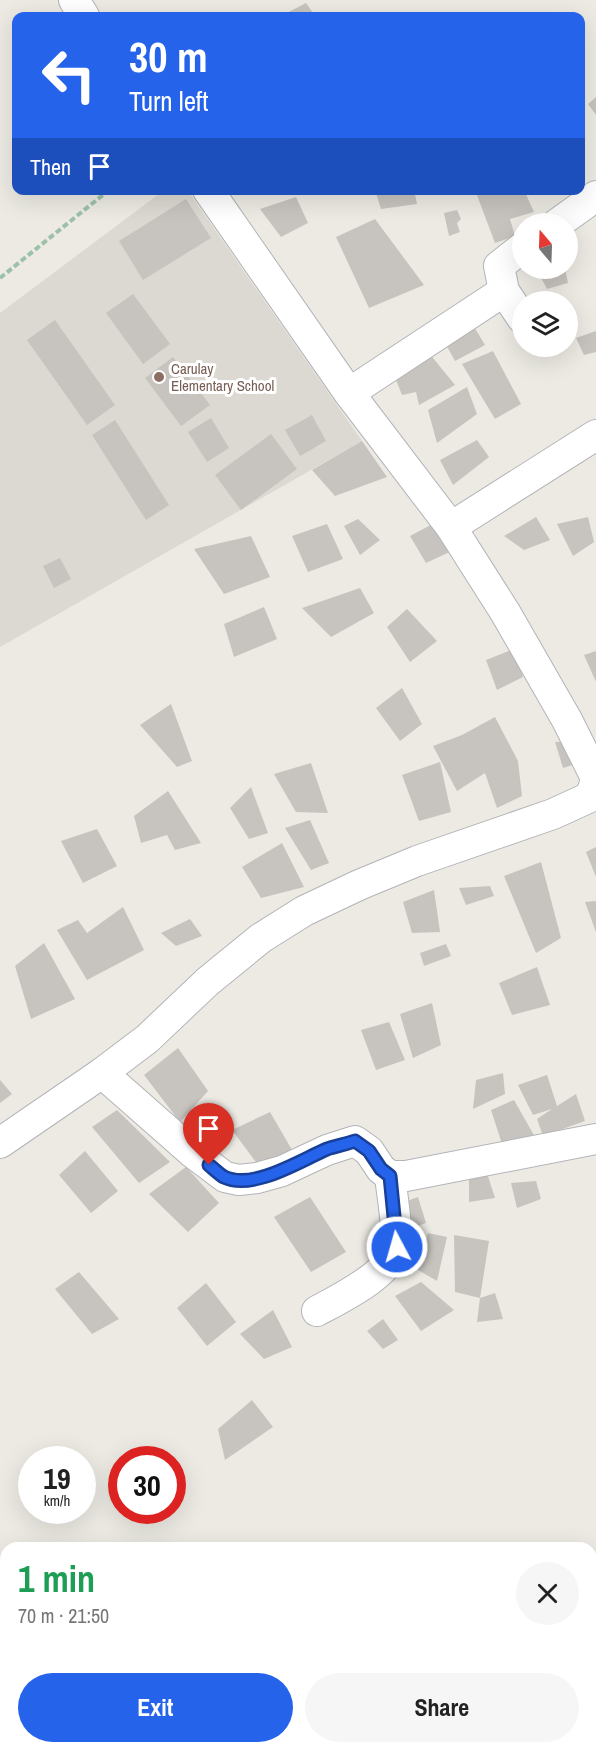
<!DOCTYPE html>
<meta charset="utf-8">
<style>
:root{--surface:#fff;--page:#f6f6f6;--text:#222;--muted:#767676;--accent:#2563eb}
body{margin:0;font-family:"Archivo Narrow",sans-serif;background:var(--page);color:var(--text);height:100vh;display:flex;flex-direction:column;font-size:22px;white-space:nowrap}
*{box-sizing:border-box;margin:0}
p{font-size:20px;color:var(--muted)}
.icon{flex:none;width:33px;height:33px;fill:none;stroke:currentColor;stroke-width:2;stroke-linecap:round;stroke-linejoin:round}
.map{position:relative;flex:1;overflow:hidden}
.drawer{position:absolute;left:0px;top:1542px;width:597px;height:212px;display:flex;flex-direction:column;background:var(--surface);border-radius:18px 18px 0 0;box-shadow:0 6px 24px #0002}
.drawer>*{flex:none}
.guide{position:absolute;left:12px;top:12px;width:573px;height:183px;border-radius:12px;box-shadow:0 6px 24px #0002;background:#2563eb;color:#fff;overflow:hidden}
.needle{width:39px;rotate:341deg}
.fabs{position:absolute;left:512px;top:213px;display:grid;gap:12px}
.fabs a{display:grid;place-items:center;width:66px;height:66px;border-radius:50%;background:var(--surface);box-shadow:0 6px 24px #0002;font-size:30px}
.speed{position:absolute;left:18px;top:1446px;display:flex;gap:12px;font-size:30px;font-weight:700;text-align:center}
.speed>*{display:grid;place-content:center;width:78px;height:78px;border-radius:50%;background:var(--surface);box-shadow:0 6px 24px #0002;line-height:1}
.speed small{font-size:15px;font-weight:400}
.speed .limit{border:9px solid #d22;background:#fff;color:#111}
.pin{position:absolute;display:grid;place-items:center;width:51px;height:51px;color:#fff;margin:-62px -26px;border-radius:50% 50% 50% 0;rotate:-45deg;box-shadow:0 0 6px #0007}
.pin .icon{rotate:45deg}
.me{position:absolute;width:66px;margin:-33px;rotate:354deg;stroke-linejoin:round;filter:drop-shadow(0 0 4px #0008)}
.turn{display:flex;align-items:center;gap:21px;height:126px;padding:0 18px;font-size:27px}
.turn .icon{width:78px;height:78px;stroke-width:2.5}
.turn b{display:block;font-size:42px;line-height:51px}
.then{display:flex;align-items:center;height:57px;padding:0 18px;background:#0003;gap:12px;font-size:22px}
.round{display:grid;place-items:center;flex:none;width:63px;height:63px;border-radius:32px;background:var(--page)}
.headline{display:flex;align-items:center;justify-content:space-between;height:102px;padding:0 18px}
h1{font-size:36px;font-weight:700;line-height:45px;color:#1e9e55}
.cta{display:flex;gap:12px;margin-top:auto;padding:12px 18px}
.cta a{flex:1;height:69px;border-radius:36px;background:var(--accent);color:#fff;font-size:24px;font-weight:700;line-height:69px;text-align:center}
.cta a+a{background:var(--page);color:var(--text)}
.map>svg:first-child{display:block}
.education{fill:#dbd9d1}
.building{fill:#c7c4bf}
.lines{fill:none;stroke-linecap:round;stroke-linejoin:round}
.minor-casing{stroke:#b3b4b8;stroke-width:32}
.path{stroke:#9cc1a8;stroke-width:4;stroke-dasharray:6 3;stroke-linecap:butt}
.minor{stroke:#fff;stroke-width:30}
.route-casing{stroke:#184099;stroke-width:15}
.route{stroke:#2563eb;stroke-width:10}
.education-dot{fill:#8d6e63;stroke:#fff;stroke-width:2}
.labels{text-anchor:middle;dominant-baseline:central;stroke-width:6;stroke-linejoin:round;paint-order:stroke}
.education-label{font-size:15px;fill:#785e54;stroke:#fff;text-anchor:start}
</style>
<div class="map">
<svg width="596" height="1753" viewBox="0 0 596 1753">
<rect width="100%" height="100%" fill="#eceae3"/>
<!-- education -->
<path class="education" d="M163 191H188L362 441 0 647V313Z"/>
<!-- building -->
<g class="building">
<path d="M306 3 315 16H281Z"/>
<path d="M596 97V115L588 104Z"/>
<path d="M375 190H414L417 204 381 209Z"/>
<path d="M475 190H524L534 212 510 219 515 236 495 243Z"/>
<path d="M296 197 308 223 281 237 260 209Z"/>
<path d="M186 199 211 238 143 280 119 241Z"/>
<path d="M457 210 461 219 457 223 460 232 449 236 444 213Z"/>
<path d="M375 219 424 285 369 308 336 237Z"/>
<path d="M536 268H565L568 283 547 289Z"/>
<path d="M133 294 170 344 143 364 106 313Z"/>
<path d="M55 320 115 405 87 425 27 340Z"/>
<path d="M473 325 485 345 455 361 444 341Z"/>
<path d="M596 331V352L584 355 576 338Z"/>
<path d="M493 351 521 404 495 419 462 364Z"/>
<path d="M429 353 455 385 419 405 416 392 402 395 393 372Z"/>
<path d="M173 357 210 405 181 426 145 378Z"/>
<path d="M467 387 477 414 437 443 428 410Z"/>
<path d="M312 415 326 441 300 456 285 430Z"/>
<path d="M211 418 229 448 207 462 188 432Z"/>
<path d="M115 420 169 505 146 520 92 435Z"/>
<path d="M271 434 297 469 241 510 215 475Z"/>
<path d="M477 440 489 457 453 485 440 460Z"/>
<path d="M362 441 387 477 335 496 312 470Z"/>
<path d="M536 517 550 540 524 550 504 536Z"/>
<path d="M588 517 594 542 573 556 557 524Z"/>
<path d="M444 518 454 550 426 563 410 536Z"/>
<path d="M358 519 380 540 360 555 344 526Z"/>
<path d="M327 524 343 559 308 572 292 536Z"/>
<path d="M251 536 270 577 224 594 194 549Z"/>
<path d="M60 558 71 579 54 588 43 566Z"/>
<path d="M360 588 374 613 331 637 302 608Z"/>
<path d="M264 607 277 639 234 657 224 624Z"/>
<path d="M407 609 437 641 410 662 387 627Z"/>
<path d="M514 649 523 677 497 690 486 660Z"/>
<path d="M596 651V682L584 655Z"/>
<path d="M402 688 422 724 400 741 376 708Z"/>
<path d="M171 704 192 761 177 767 140 725Z"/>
<path d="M495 717 518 761 522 796 497 808 485 773 457 791 433 746 462 735Z"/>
<path d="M572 741 579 763 563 768 555 742Z"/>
<path d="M440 762 451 812 419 821 402 775Z"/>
<path d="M311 763 328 813 296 812 274 774Z"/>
<path d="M251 787 268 833 249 839 230 808Z"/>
<path d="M168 791 201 843 175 850 167 835 141 843 134 816Z"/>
<path d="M310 820 329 863 311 870 285 828Z"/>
<path d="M97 829 117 866 83 883 61 841Z"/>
<path d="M282 843 304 887 261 898 242 867Z"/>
<path d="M596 847V877L586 852Z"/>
<path d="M541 862 561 938 536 953 504 876Z"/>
<path d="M490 886 494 896 466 905 459 888Z"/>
<path d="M434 890 440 932 412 933 403 902Z"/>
<path d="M596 901V932L585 902Z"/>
<path d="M123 907 144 950 87 980 57 930 78 920 87 933Z"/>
<path d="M190 919 202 936 176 946 161 933Z"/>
<path d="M44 943 75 999 31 1019 15 966Z"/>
<path d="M446 944 451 956 424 966 420 953Z"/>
<path d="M537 967 550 1005 512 1015 499 983Z"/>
<path d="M432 1003 441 1045 413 1058 400 1014Z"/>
<path d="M389 1022 405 1060 376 1070 361 1030Z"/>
<path d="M178 1048 208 1091 180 1122 144 1075Z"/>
<path d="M503 1073 505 1094 473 1109 476 1080Z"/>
<path d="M547 1075 557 1106 576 1094 585 1121 543 1136 537 1119 552 1109 533 1115 518 1085Z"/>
<path d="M0 1080 12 1094 0 1103Z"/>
<path d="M514 1100 535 1137 503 1147 491 1110Z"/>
<path d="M117 1110 170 1162 139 1183 92 1127Z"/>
<path d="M270 1112 295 1155 261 1169 232 1130Z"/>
<path d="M85 1151 118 1191 91 1213 59 1175Z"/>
<path d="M186 1167 219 1203 188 1232 149 1194Z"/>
<path d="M486 1170 495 1198 469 1202V1175Z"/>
<path d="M536 1181 541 1199 517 1208 511 1183Z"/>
<path d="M310 1197 346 1252 311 1272 274 1217Z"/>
<path d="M418 1197 426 1223 406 1230 399 1204Z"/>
<path d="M428 1233 447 1237 437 1281 418 1270Z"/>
<path d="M454 1235 489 1241 480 1298 495 1293 503 1319 477 1322 480 1298 455 1292Z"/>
<path d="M79 1272 119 1319 92 1334 55 1289Z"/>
<path d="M421 1282 454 1310 421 1331 395 1296Z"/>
<path d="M206 1283 236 1322 207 1346 177 1308Z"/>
<path d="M273 1310 292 1347 264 1359 240 1334Z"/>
<path d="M383 1319 398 1340 383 1349 367 1331Z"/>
<path d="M252 1400 273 1427 225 1460 218 1429Z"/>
</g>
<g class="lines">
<!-- minor casing -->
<g class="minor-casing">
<g id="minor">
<path d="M74 0 84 16"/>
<path d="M557 224 596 196"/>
<path d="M522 248 499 266 504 291 522 318"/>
<path d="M349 393 504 291"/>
<path d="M451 527 596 435"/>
<path d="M102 1073 193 1153 225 1177 239 1180 257 1178 282 1171 327 1150 355 1141 369 1151 381 1169 390 1176H406L596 1139"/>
<path d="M0 1143 102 1073 147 1039 207 982 261 938 304 911 359 885 417 861 553 814 588 798 593 790 596 778 567 720 505 612 451 527 349 393 208 190"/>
<path d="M317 1311C339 1299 394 1273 396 1245 398 1227 392 1195 390 1176"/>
</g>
</g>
<!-- path -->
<path class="path" d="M0 278 109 190"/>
<!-- minor -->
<use href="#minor" class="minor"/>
</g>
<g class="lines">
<!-- route casing -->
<g class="route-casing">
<path id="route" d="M209 1165C214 1169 219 1174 224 1177 253 1191 301 1160 327 1149 336 1146 346 1144 355 1141L369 1151 381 1169 390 1176 397 1247"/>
</g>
<!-- route -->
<use href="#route" class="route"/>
</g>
<!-- markers -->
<circle class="education-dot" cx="159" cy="377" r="6"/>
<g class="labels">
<!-- education labels -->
<g class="education-label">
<text x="171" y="368">Carulay<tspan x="171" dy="17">Elementary School</tspan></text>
</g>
</g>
</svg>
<div class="fabs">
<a><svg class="needle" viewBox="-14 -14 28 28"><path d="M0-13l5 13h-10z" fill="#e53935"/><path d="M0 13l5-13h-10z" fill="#767676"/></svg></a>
<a><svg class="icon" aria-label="layers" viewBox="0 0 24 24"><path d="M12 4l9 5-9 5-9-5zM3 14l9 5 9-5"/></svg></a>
</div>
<div class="speed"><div>19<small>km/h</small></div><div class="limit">30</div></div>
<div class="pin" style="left:209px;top:1165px;background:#d93025"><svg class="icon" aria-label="arrive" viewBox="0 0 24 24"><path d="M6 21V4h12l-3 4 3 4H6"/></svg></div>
<svg class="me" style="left:397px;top:1247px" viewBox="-20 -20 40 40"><circle r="17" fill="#2563eb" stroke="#fff" stroke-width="3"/><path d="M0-11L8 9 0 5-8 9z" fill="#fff"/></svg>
<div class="guide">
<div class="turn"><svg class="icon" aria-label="left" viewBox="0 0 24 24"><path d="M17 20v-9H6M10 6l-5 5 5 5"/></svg><div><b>30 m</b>Turn left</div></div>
<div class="then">Then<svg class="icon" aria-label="arrive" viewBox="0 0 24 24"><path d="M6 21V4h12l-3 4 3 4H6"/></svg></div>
</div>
<section class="drawer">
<div class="headline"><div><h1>1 min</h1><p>70 m · 21:50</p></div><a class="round"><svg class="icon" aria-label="close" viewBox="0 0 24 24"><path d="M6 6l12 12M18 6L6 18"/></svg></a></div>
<div class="cta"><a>Exit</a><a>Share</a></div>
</section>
</div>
